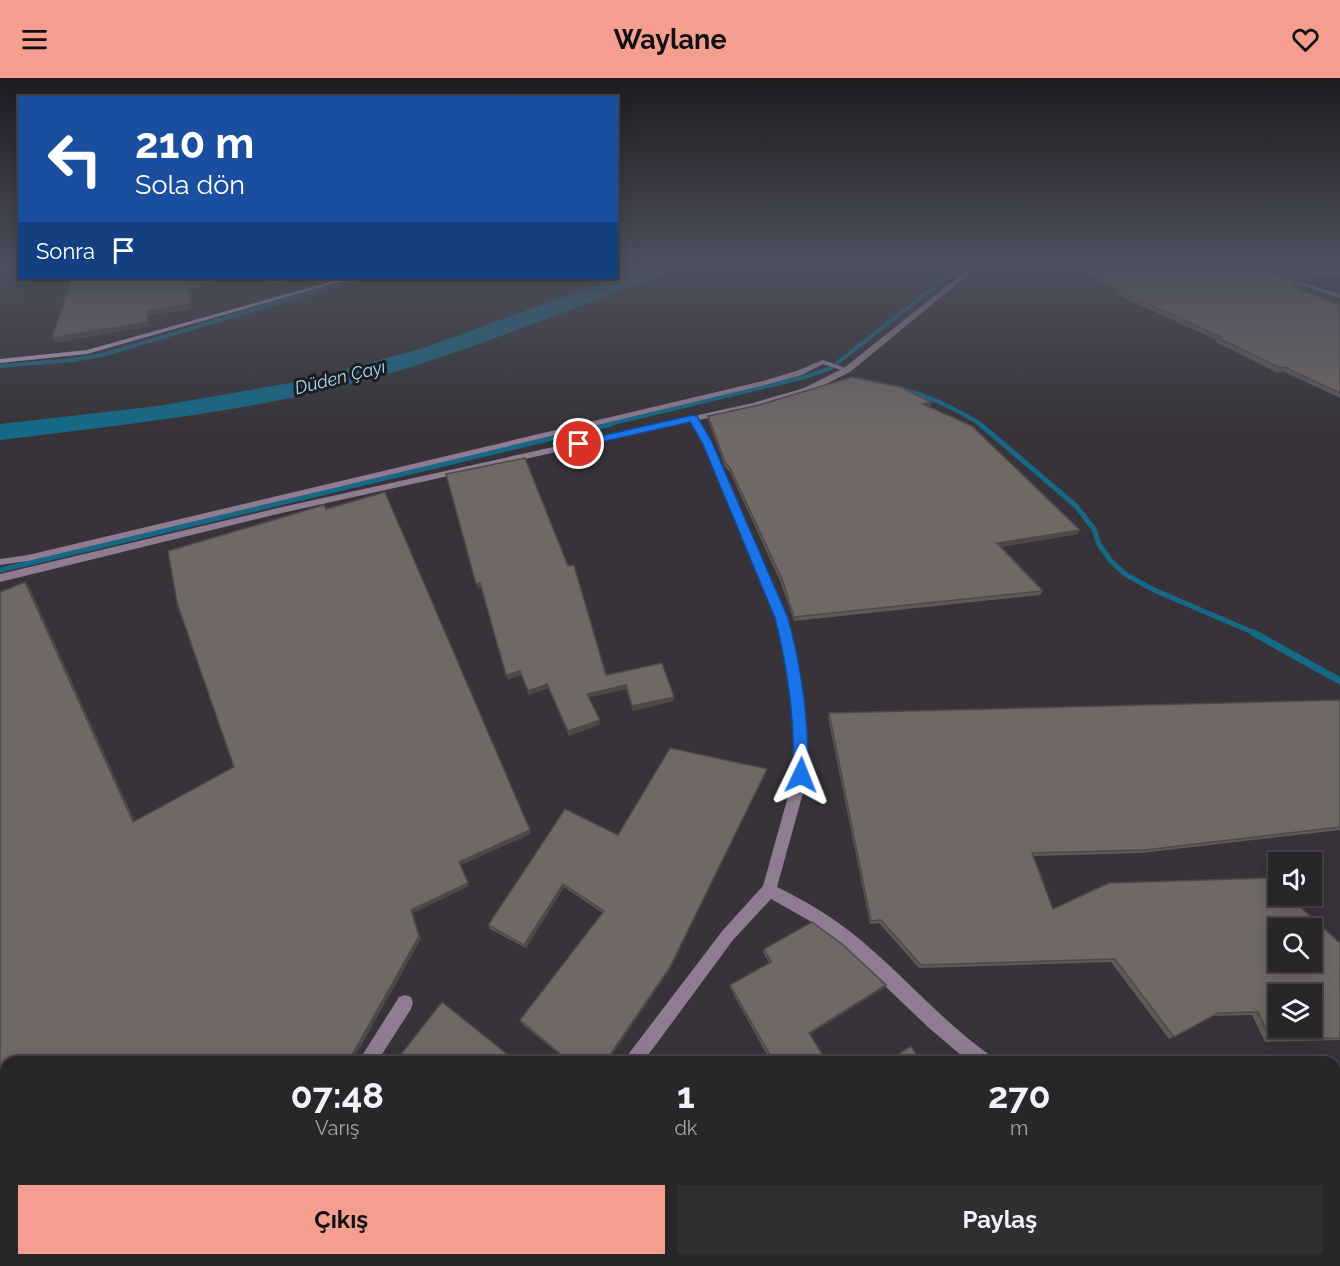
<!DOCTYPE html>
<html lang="tr">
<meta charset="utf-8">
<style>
:root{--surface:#29262a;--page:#312e32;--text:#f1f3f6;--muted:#a5a5a8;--line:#454347;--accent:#f59d8e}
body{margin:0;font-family:Raleway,sans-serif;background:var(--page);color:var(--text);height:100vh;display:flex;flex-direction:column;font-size:22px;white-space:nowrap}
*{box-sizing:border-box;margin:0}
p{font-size:20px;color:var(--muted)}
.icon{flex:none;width:33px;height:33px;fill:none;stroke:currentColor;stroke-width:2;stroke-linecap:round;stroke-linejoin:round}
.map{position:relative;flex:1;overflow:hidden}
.panel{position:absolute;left:0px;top:978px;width:1341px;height:210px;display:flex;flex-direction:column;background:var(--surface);border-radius:18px 18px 0 0;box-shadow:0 3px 15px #0003,0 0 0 2px var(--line)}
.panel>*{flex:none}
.hud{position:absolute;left:18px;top:18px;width:600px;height:183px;border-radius:0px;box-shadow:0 3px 15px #0003,0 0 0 2px var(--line);background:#1a4fa0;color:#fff;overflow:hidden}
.buttons{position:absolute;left:1268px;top:774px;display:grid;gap:12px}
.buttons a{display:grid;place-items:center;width:54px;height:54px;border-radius:0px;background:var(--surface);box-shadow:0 3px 15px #0003,0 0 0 2px var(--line);font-size:30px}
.pin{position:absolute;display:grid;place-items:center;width:51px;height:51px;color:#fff;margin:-26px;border:3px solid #fff;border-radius:50%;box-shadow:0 2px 6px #0007}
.me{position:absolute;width:66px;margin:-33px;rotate:2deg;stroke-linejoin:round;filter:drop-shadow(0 0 4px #0008)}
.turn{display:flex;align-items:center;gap:21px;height:126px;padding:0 18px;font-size:27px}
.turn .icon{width:78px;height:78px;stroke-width:2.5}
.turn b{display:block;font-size:42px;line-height:51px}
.then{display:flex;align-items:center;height:57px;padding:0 18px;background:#0003;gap:12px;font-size:22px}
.eta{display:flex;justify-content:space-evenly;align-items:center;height:102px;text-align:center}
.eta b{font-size:36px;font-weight:700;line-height:42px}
.action{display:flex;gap:12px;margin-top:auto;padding:12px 18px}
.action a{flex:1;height:69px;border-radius:0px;background:var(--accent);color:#111;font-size:24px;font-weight:700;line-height:69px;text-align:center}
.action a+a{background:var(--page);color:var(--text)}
header{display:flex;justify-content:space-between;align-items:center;height:78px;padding:0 18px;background:var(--accent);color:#111;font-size:27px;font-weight:700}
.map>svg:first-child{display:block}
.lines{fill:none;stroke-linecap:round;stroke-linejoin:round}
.stream-far2{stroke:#156987;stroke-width:4}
.stream-far1{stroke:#156987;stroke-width:5}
.stream{stroke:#156987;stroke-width:7}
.river{fill:#156987;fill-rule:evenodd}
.lane{fill:#8f7c92;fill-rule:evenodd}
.street{fill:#8f7c92;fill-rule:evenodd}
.secondary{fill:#c1a4c7;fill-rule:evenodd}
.wall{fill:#5f5958}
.shaded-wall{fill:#4e4947}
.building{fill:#6f6866;stroke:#4e4947;stroke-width:1.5;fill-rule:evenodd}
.route{fill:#1a73e8;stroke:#114b97;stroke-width:1.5}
.labels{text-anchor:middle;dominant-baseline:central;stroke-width:6;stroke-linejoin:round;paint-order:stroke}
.far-water-label{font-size:18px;font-style:italic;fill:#a0dcf7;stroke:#1e1c1e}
</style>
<header><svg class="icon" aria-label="menu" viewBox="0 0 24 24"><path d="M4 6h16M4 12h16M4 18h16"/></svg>Waylane<svg class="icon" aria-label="heart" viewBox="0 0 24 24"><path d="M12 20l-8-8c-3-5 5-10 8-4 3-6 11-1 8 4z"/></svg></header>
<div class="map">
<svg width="1340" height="1188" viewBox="0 0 1340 1188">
<rect width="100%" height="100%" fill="#373338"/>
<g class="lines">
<!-- stream-far2 -->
<g class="stream-far2">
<path d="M837 285 962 187"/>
<path d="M0 288 73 282 102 277 360 200"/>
<path d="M857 301C904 309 941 321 982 347"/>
<path d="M605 347 805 299 831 290"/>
</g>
<!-- stream-far1 -->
<g class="stream-far1">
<path d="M980 346 1076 428 1094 451 1099 466 1110 482 1125 496 1154 512 1257 556"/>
<path d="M0 492 611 346"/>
</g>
<!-- stream -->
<path class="stream" d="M1254 555 1340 603"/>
<!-- river -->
<path class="river" d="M651 187H676L673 191 649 202C538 243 426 291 310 316 208 338 103 349 0 362V346L158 328 307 302 423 270Z"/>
<!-- lane -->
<path class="lane" d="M823 282 851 292 847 294 823 286 802 297 765 307 28 483 0 487V481L28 477 763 303 796 293Z"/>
<!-- street -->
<g class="street">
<path d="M973 187H980L850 294 810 314 758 329 699 342 712 364 788 540 794 566 808 663V697L777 809C804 822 829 837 852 855 901 894 940 942 991 978L994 984H970L962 978 929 950 842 867 810 843 771 821 733 862 643 984H624L627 978 723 852 763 808 794 697 796 663 782 566 776 540 702 364 691 344 282 435 0 504V496L282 429 753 325 804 310 844 290Z"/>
<path d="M1286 200 1340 216V220L1286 202Z"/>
<path d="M405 917 411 919 413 925 411 931 377 984H358L399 919Z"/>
<rect x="1335" y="994" width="5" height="18"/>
<path d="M192 1182H218L215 1188H189Z"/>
<path d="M478 1182H529L532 1188H478Z"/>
</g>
<!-- secondary -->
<path class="secondary" d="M344 200H353L87 276 0 285V281L87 272Z"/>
</g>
<!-- wall -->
<g class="wall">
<path d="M1071 187H1251L1302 205 1300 208 1296 210 1340 227V320L1282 293 1278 295 1216 264 1217 262 1115 216 1118 212 1081 193 1082 191Z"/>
<path d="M1258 187H1340V200L1329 196 1311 204Z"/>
<path d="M931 324 930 328 928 329 1078 456 1000 469 1043 513 1040 517 794 543 781 505 730 394 725 389 708 342V338Z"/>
<path d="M446 396 606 597 674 619V623L633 633 626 611 589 619 600 646 569 658 548 610 529 617 521 597 508 601 481 509 478 510Z"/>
<path d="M1340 622V752L1141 775 1034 778 1053 831 1340 865V962L1265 964 1252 937 1213 938 1169 961 1111 884 919 890 879 845 870 846 828 639 829 635Z"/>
<path d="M767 691 766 695 670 891 607 984H569L521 945 520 942 603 835 564 809 526 870 490 851 488 847Z"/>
<path d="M764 871 884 910 810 956 827 984H771L730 910V907L769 885 763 874Z"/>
<path d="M985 1182H1152L1003 1188 988 1187Z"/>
<path d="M1262 1182H1335L1340 1188H1266Z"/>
</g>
<!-- shaded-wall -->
<g class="shaded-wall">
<path d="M1332 192 1329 196 1311 204 1313 200Z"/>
<path d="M212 200H235L214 203V207L191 211V231L150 237 149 248 55 265 52 260 148 233 189 207Z"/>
<path d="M282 200H309L269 206 267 202Z"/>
<path d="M1302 205 1300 208 1290 213 1292 209Z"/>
<path d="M931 324 930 328 922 331 923 326Z"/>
<path d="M1080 452 1078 456 995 470 997 465Z"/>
<path d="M25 504 29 508 137 748 133 744Z"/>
<path d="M480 505 481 509 478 510 476 506Z"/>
<path d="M520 593 521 597 508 601 506 597Z"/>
<path d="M547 606 548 610 529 617 528 613Z"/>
<path d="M626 607V611L587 620V616Z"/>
<path d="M674 619V623L633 633 632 628Z"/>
<path d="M600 642V646L569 658 568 653Z"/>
<path d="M767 691 766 695 670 891 607 984H605Z"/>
<path d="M530 752 531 756 461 787 469 808 413 835 421 861 352 984H348L411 832 459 784Z"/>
<path d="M563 806 564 809 526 870 524 867Z"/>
<path d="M886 907 884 910 808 957 809 955Z"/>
<path d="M148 1182H154L146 1188H140Z"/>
<path d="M459 1182H462L458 1188H456Z"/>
</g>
<!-- building -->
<g class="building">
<path d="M1082 187H1251L1302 205 1292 209 1340 227V315L1285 289 1281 290 1218 260 1221 259 1117 212 1123 210 1083 189 1086 188Z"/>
<path d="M1272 187H1340V195L1332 192 1313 200Z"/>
<path d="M72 200H212L213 203 189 207V226L148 233 147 244 52 260Z"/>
<path d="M267 200H282L267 202Z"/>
<path d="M852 299 901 309 931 324 923 326 972 348 1080 452 997 465 1043 513 794 539 782 501 730 390 725 384 708 338 759 327Z"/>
<path d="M525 380 568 488 574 487 606 597 662 585 674 619 632 628 626 607 587 616 600 642 568 653 547 606 528 613 520 593 506 597 480 505 476 506 446 396Z"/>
<path d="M385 414 530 752 459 784 468 805 411 832 419 858 348 984H6V1085L0 1067V514L25 504 133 744 234 689 177 525 168 473 324 427 326 431Z"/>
<path d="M1340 622V749L1145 772 1032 775 1053 831 1109 805 1269 800 1278 808V818H1288L1340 865V960L1271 961 1258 934 1218 935 1174 959 1115 881 921 887 881 842 871 843 829 635ZM1278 850H1311V884H1278ZM1278 916H1311V950H1278Z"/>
<path d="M670 670 767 691 670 889 605 984H570L520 942 604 833 563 806 524 867 488 847 565 731 618 757Z"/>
<path d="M812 844 842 866 886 907 809 955 827 984H774L730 907 771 884 764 871Z"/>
<path d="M442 924 517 984H395Z"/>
<path d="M911 968 921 984H886Z"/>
<path d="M1335 1021H1340V1188H1273L1269 1182H1335Z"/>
<path d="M38 1182H148L140 1188H40Z"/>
<path d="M332 1182H459L456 1188H329Z"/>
<path d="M989 1182H1152L1157 1188H1008L992 1187Z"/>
</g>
<!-- sky -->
<linearGradient id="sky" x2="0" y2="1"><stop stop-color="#1e1c1f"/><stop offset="0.53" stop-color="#4d505e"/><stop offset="1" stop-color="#4d505e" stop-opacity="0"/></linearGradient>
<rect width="1340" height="353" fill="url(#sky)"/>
<!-- route -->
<path class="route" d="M693 337 697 338 712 364 788 540C802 591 809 645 808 697L806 702 801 704 795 702 793 697C795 645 788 591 775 540L702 364 690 344 579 369 574 366 579 363Z"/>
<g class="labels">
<!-- far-water labels -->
<g class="far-water-label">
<text transform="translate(340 299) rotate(-14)">Düden Çayı</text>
</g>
</g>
</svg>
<div class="buttons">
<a><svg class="icon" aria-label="sound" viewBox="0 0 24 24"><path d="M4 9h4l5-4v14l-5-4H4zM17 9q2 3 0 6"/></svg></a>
<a><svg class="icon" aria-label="search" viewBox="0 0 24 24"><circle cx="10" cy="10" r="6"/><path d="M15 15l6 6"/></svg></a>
<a><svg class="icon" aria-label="layers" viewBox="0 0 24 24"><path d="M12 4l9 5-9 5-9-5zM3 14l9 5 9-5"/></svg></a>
</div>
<div class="pin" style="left:579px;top:366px;background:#d93025"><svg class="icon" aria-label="arrive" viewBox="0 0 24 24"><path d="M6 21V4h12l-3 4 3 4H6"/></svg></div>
<svg class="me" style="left:801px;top:697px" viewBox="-20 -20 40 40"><path d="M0-17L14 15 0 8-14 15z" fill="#1a73e8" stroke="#fff" stroke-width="4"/></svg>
<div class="hud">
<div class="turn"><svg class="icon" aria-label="left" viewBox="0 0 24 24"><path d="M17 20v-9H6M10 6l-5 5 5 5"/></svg><div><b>210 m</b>Sola dön</div></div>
<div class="then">Sonra<svg class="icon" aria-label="arrive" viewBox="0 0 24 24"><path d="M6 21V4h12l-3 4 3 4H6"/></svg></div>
</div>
<section class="panel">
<div class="eta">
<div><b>07:48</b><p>Varış</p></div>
<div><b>1</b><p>dk</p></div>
<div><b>270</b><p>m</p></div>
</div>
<div class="action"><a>Çıkış</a><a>Paylaş</a></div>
</section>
</div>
